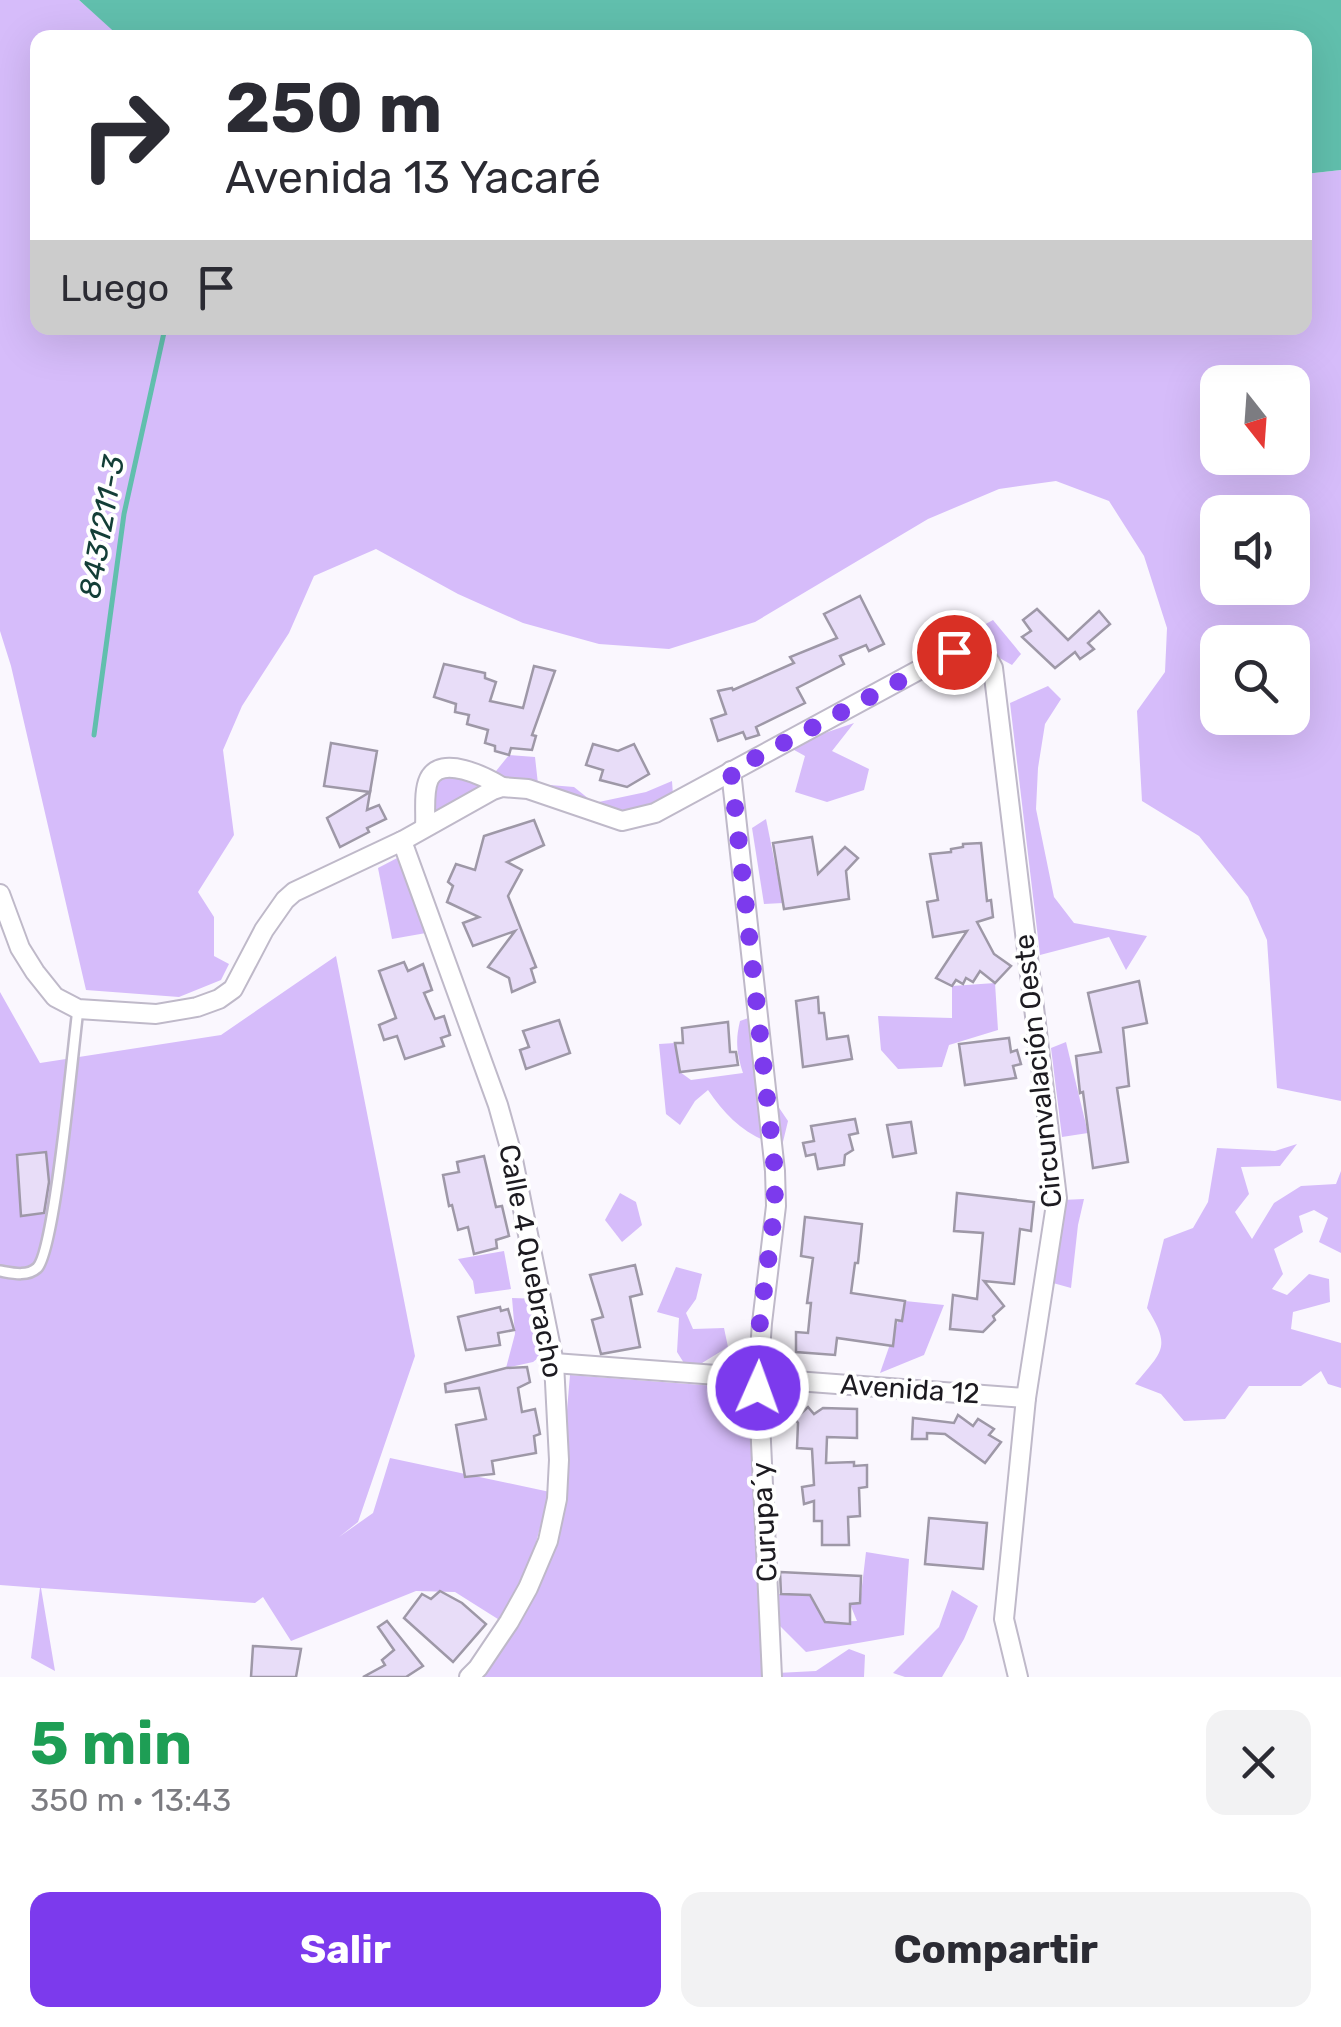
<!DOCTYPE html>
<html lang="es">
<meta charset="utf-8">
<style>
:root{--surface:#fff;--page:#f2f2f3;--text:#2b2b33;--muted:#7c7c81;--accent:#7c3aed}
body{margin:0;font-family:Rubik,sans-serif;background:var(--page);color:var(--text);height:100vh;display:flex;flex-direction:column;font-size:38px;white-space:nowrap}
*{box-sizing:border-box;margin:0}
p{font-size:32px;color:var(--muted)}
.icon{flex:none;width:55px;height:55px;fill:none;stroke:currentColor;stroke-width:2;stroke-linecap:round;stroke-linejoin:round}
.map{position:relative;height:1677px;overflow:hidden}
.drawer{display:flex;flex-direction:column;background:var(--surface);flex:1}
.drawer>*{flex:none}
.guide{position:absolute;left:30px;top:30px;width:1282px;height:305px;border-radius:20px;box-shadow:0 10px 40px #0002;background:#fff;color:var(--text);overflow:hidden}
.needle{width:65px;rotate:163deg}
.tools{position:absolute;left:1200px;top:365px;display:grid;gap:20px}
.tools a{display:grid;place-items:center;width:110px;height:110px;border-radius:20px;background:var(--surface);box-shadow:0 10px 40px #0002;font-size:50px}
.pin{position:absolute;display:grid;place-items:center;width:85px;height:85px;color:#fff;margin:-42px;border:5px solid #fff;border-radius:50%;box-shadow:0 2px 10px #0007}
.me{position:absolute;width:110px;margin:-55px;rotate:2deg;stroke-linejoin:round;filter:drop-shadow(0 0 8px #0008)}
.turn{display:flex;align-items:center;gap:35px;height:210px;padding:0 30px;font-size:45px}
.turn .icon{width:130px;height:130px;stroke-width:2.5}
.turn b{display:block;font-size:70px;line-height:85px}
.then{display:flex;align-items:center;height:95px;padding:0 30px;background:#0003;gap:20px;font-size:38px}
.round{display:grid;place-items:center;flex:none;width:105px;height:105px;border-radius:20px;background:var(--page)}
.summary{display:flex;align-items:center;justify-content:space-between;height:170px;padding:0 30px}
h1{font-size:60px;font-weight:700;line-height:75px;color:#1e9e55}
.button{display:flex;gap:20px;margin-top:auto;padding:20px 30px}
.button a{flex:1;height:115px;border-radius:20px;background:var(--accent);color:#fff;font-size:40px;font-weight:700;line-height:115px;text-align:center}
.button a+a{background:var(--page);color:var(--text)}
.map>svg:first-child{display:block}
.green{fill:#d6bcfa;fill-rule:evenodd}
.water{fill:#61bfad}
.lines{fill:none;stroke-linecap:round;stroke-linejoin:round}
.stream{stroke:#61bfad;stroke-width:5}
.building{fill:#e8ddf8;stroke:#9e98a7;stroke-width:2.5}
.lane-casing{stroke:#bfb9c9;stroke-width:14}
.street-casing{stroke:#bfb9c9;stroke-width:22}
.lane{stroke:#fff;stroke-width:9}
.street{stroke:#fff;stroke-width:18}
.route{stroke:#7c3aed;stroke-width:18;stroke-dasharray:0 32.4}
.labels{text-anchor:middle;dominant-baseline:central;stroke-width:8;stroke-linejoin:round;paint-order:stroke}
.street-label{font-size:28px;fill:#1d1b21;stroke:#fff}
.water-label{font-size:30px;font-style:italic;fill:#133e37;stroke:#fff}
</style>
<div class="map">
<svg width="1341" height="1677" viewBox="0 0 1341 1677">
<rect width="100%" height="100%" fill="#faf7fe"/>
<!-- green -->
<g class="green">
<path d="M0 0H79L121 37 38 38V328H1305V174L1341 170V1101L1277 1088 1267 940 1248 897 1199 836 1142 801 1137 711 1165 672 1167 628 1144 556 1109 501 1056 481 999 489 928 519 755 622 669 649 599 644 523 623 458 594 376 549 314 576 289 633 242 706 223 750 234 835 198 892 214 917V956L229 964 221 980 179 997 86 990 11 666 0 631ZM1218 382H1292V458H1218ZM1218 512H1292V588H1218ZM1218 642H1292V718H1218Z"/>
<path d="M993 620 1021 654 1012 665 962 637Z"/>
<path d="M1048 686 1061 699 1045 724 1038 768 1036 809 1054 897 1074 923 1147 936 1126 970 1109 937 1040 955 1010 703Z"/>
<path d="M854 723 832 751 869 769 864 790 827 802 795 792 805 756 787 746Z"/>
<path d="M509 755 535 757 538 784 574 787 594 803 646 792 672 781 673 795 638 810 619 814 512 781 435 812 418 805 450 768 492 776Z"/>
<path d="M766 819 783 903 764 904 752 828Z"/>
<path d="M401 856 426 933 392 939 378 868Z"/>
<path d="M336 956 415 1356 358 1522 339 1537 373 1513 390 1458 550 1492 530 1564 501 1621 455 1592 416 1591 291 1641 263 1597 255 1603 41 1588 55 1671 31 1658 40 1588 0 1585V992L40 1063 221 1035Z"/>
<path d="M995 983 998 1030 949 1045 942 1067 898 1069 881 1050 878 1016 952 1018V986Z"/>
<path d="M751 1017 755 1072 788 1121 782 1146C749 1139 727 1118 708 1090L695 1101 680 1125 666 1114 659 1044 675 1043 680 1072 691 1080 743 1073C737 1054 735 1041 740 1021Z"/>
<path d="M1066 1042 1088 1133 1062 1137 1051 1048Z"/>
<path d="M1297 1144 1280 1166 1241 1167 1249 1194 1235 1212 1252 1239 1274 1203 1301 1186 1336 1184 1341 1171V1253L1319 1242 1328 1218 1314 1210 1299 1216 1303 1232 1274 1249 1283 1274 1272 1289 1287 1295 1309 1274 1329 1279 1330 1302 1293 1312 1291 1329 1341 1343V1388L1328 1384 1321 1371 1301 1386H1249L1225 1419 1184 1421 1161 1394 1135 1384C1162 1351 1172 1348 1147 1308L1164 1239 1193 1228 1208 1202 1217 1148 1275 1151Z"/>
<path d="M620 1193 636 1202 642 1225 622 1242 605 1220Z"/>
<path d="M1084 1199 1078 1225 1071 1288 1053 1283 1062 1200Z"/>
<path d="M504 1251 511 1289 475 1294 473 1281 458 1259Z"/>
<path d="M676 1267 702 1274 696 1299 686 1313 693 1329 724 1328 728 1347 689 1371 677 1352 679 1318 657 1312Z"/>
<path d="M512 1298 544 1299 548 1350 533 1362 506 1368 515 1334Z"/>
<path d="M905 1301 944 1305 924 1355 880 1373Z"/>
<path d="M570 1375 755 1389 767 1677H474L499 1655 557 1527Z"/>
<path d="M866 1552 909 1559 904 1635 806 1652 775 1621 778 1594 810 1595 825 1622 857 1621 850 1604 860 1603Z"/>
<path d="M952 1590 978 1606 964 1639 942 1677H905L893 1673 939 1627Z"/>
<path d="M849 1649 865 1655 864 1677H777V1673L816 1671Z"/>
</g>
<!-- water -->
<path class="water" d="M79 0H1341V170L1305 174V38H121Z"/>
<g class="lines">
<!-- stream -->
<path class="stream" d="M94 735 124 514 165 328"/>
</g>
<!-- building -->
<g class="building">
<path d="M860 596 884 644 869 651 866 645 840 656 844 664 797 688 805 703 756 727 759 735 746 739 743 732 718 741 711 719 726 714 718 691 732 688 733 690 794 663 790 657 837 638 824 614Z"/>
<path d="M1037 609 1068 640 1099 611 1110 624 1088 643 1094 649 1080 659 1075 652 1055 668 1022 637 1031 631 1023 620Z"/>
<path d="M444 664 485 673V678L496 682 490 701 523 708 534 666 555 671 532 735 536 736 532 750 511 748 509 755 495 751V746L485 743 488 730 467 724 469 715 455 712 456 704 434 697Z"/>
<path d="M331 743 377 751 370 792 324 786Z"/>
<path d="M593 744 618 751 634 744 649 774 627 787 600 780 603 770 586 765Z"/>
<path d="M370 792 367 810 379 805 386 819 367 828 369 832 340 847 327 818Z"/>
<path d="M534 820 544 845 507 862 522 870 508 896 536 967 531 969 535 982 512 992 509 978 488 967 515 931 473 946 463 923 479 917 447 902 453 886 448 882 456 864 475 870 484 836Z"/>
<path d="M812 837 818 874 845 847 858 858 846 871 849 899 784 909 773 843Z"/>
<path d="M981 843 987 901 991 900 993 917 977 922 994 954 1011 966 995 983 980 971 973 982 966 978 963 984 956 980 952 986 936 978 967 931 933 937 927 902 938 900 930 854 951 852V849L963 847V844Z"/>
<path d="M404 962 408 971 423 964 432 990 424 993 435 1019 444 1016 450 1035 441 1038 444 1046 405 1059 397 1036 384 1040 379 1025 396 1018 379 971Z"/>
<path d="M1139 981 1147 1023 1123 1028 1129 1086 1117 1088 1128 1162 1093 1168 1083 1092 1080 1093 1076 1056 1101 1052 1088 993Z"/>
<path d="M818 997 819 1013H824L827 1039 848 1036 852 1059 803 1067 796 1001Z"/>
<path d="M559 1020 570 1053 526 1069 520 1050 529 1047 523 1031Z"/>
<path d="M728 1022 730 1052H736L738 1065 680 1072 675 1043H683L682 1028Z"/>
<path d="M1009 1038 1011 1052 1017 1050 1021 1064 1013 1066 1016 1078 965 1085 959 1044Z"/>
<path d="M855 1119 858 1133 849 1135 853 1150 845 1155 844 1165 818 1169 815 1154 806 1156 803 1143 814 1141 811 1126Z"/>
<path d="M911 1122 916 1153 893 1157 887 1125Z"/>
<path d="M46 1152 49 1182 44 1213 21 1216 17 1155Z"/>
<path d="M484 1156 496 1207 502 1206 509 1236 496 1240 497 1248 474 1254 468 1227 458 1230 452 1205 449 1206 443 1175 459 1172 457 1162Z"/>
<path d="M957 1193 1034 1202 1031 1231 1020 1229 1014 1284 984 1281 1004 1306 993 1316 995 1320 983 1332 950 1329 953 1295 977 1299 983 1233 954 1231Z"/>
<path d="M805 1217 862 1224 858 1263H855L851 1293 905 1301 902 1321 896 1320 893 1346 837 1338 835 1355 796 1352V1332L808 1333 811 1303H807L813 1258 801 1256Z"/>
<path d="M635 1265 642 1294 630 1297 640 1347 601 1354 592 1320 603 1317 590 1275Z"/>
<path d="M500 1307 501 1311 508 1309 514 1330 498 1333 500 1345 466 1350 458 1317Z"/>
<path d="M527 1367 530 1382 518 1388 522 1412 535 1409 540 1434 534 1436 536 1453 492 1461 494 1474 465 1477 456 1425 486 1419 479 1388 446 1392 445 1384 506 1368Z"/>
<path d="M808 1407 814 1414 823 1408 857 1409V1438L827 1437 826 1463 854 1462V1466L867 1465V1487L859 1488 860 1516 848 1517 849 1545H822V1521H814V1501L804 1504 802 1487 814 1485 812 1449 797 1448 798 1423 795 1419Z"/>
<path d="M958 1415 973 1426 978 1419 994 1429 989 1435 1001 1442 985 1463 945 1434 927 1433V1439H912L913 1418 954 1423Z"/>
<path d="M929 1518 987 1523 983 1569 925 1564Z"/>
<path d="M780 1572 861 1576 860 1603 850 1604V1624L825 1622 810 1595 781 1594Z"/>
<path d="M440 1591 462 1603 486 1624 453 1662 404 1618 422 1594 431 1599Z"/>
<path d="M387 1621 423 1666 406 1677H363L385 1665 382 1660 394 1650 378 1627Z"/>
<path d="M253 1646 301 1649 296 1677H251Z"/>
</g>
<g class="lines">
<!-- lane casing -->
<g class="lane-casing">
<path id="lane" d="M0 1271C12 1273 27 1277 37 1268 55 1251 73 1047 78 1009"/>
</g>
<!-- street casing -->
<g class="street-casing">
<g id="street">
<path d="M731 771 775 1171 776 1206 762 1323 758 1378 772 1677"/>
<path d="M425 827C426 813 423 792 429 779 441 754 486 777 502 787"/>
<path d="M402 841 498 1105 512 1155 554 1363 559 1460 557 1499 548 1541 528 1588 509 1622 478 1668 469 1677"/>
<path d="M0 894 20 948 35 972 55 997 78 1009 156 1014 197 1007 219 999 233 989 264 930 285 900 294 892 402 841 493 790 502 787 528 789 622 821 655 813 954 651 977 648C985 654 989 659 993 668L1057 1198 1026 1398 1004 1619 1018 1677"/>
<path d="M554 1363 1026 1398"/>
</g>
</g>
<!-- lane -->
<use href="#lane" class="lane"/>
<!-- street -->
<use href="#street" class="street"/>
</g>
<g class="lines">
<!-- route -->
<path class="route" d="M758 1388C753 1317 777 1243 775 1171L731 771 954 652"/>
</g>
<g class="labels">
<!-- street labels -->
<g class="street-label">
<text transform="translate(1038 1071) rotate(-96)">Circunvalación Oeste</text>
<text transform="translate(531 1261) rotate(79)">Calle 4 Quebracho</text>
<text transform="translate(910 1389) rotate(4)">Avenida 12</text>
<text transform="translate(764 1522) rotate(-93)">Curupa´y</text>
</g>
<!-- water labels -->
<g class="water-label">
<text transform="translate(102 527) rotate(-80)">8431211-3</text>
</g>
</g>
</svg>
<div class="tools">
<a><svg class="needle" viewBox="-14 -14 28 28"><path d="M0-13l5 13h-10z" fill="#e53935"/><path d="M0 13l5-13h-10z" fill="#7c7c81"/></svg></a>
<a><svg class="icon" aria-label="sound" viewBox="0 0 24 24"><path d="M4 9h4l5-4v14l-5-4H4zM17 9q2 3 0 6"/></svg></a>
<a><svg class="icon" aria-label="search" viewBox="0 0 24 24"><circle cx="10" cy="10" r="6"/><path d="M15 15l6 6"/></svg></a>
</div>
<div class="pin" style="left:954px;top:652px;background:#d93025"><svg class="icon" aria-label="arrive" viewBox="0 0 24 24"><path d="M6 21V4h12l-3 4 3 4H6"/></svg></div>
<svg class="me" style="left:758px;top:1388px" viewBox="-20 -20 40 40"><circle r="17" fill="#7c3aed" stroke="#fff" stroke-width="3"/><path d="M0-11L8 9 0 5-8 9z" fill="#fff"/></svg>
<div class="guide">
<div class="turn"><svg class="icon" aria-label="right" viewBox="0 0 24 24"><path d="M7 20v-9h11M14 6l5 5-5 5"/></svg><div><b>250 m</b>Avenida 13 Yacaré</div></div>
<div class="then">Luego<svg class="icon" aria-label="arrive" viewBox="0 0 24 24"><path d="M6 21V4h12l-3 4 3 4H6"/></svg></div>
</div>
</div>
<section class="drawer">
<div class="summary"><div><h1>5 min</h1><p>350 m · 13:43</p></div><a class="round"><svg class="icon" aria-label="close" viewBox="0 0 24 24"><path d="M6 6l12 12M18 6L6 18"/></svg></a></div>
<div class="button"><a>Salir</a><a>Compartir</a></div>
</section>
